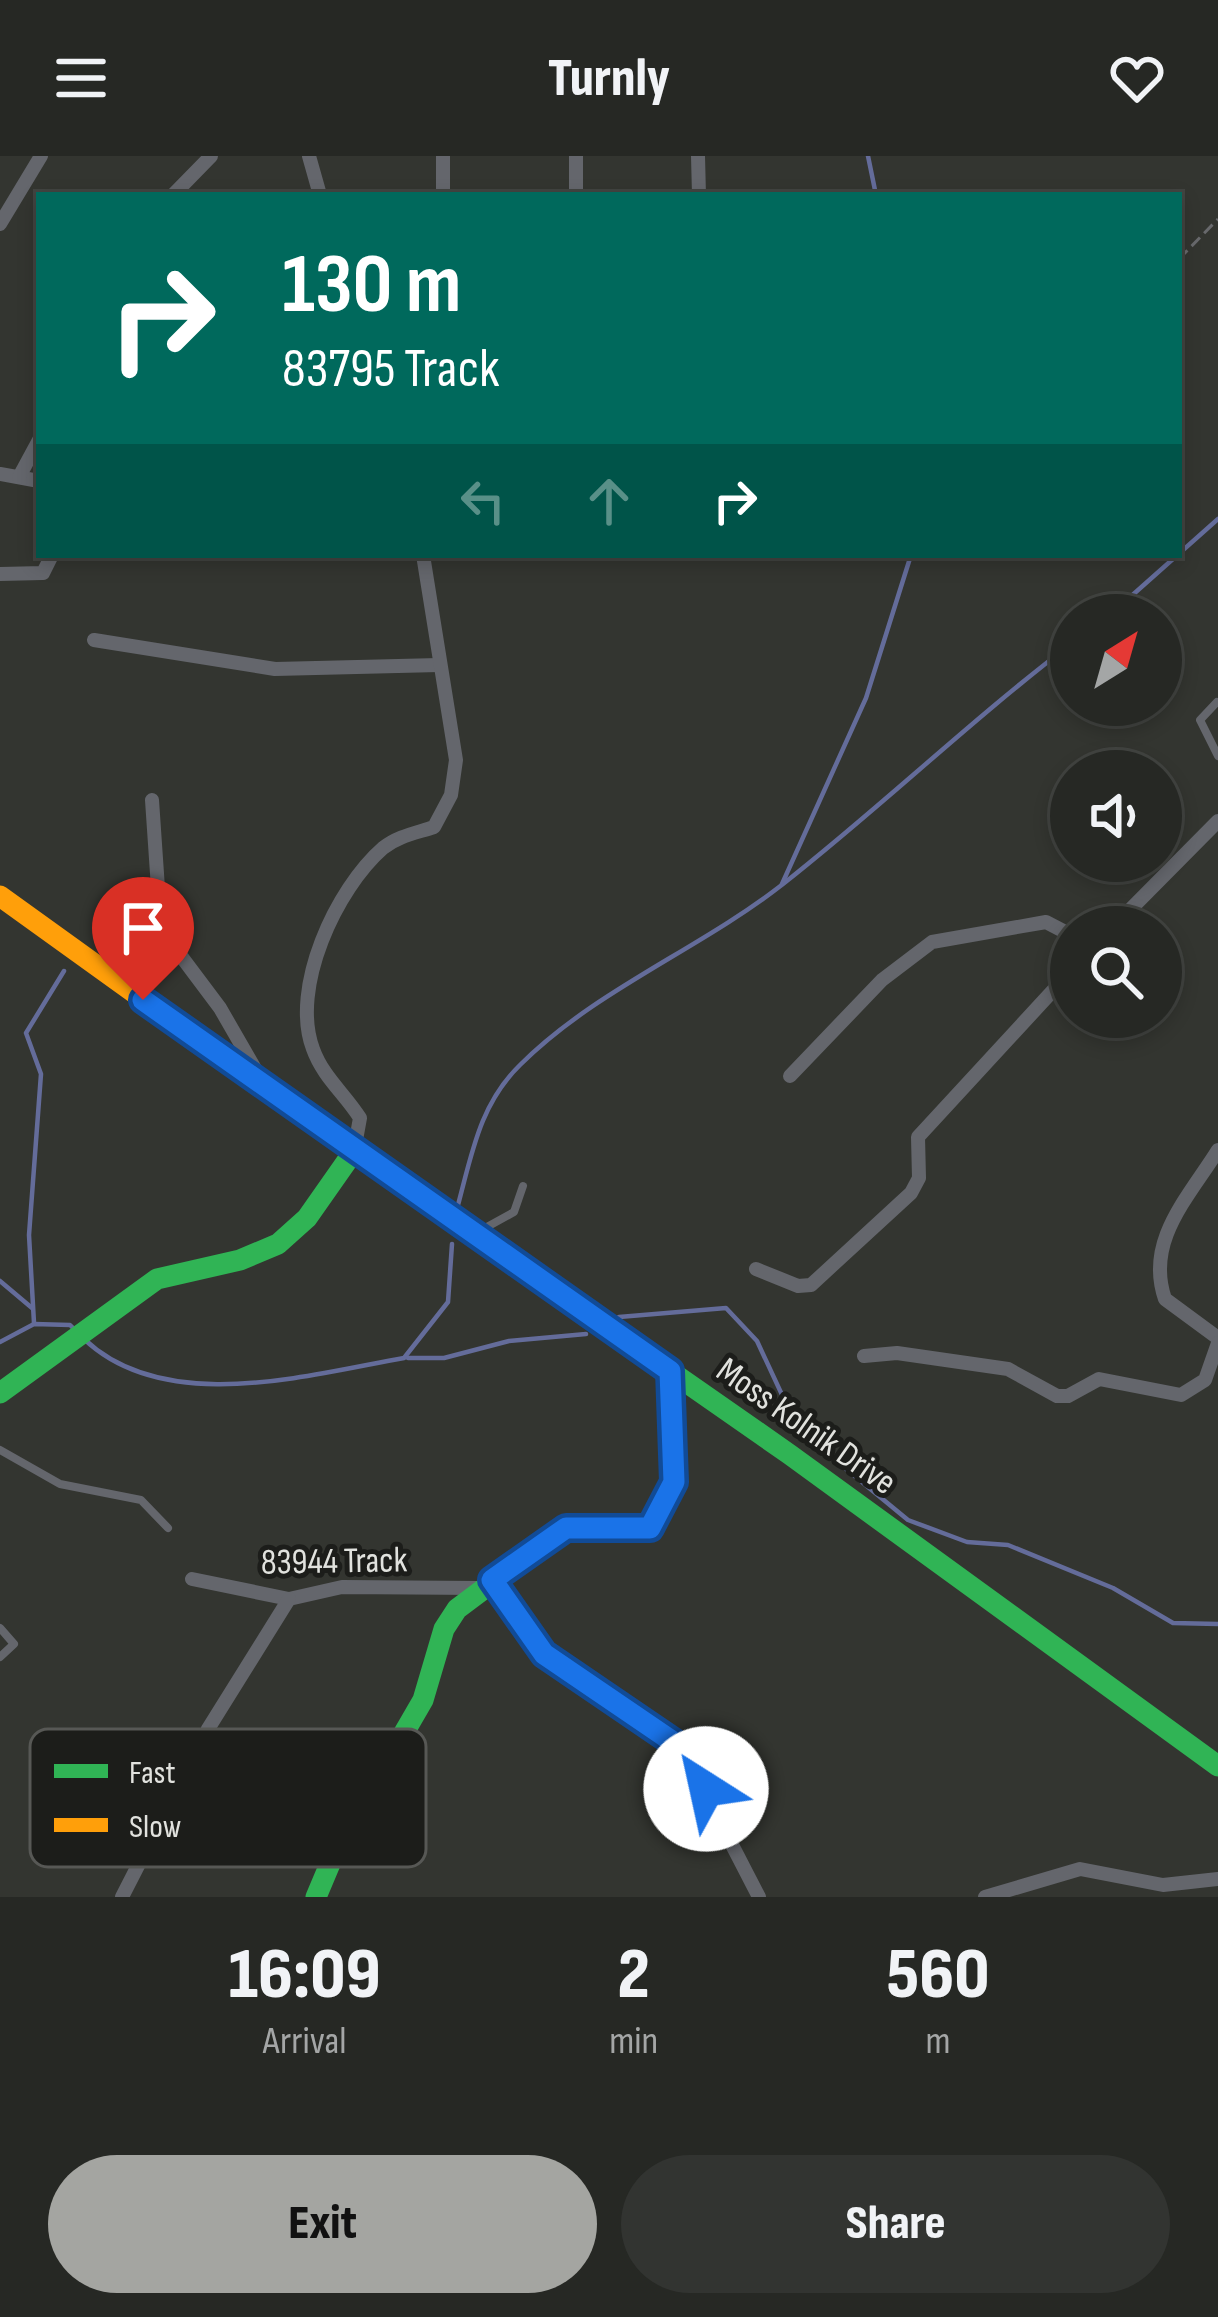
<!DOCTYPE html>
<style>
:root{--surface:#262824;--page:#323431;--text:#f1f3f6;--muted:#a4a6a6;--line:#424441;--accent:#a4a5a1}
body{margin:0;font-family:"Sofia Sans Condensed",sans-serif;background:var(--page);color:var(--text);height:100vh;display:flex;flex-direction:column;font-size:45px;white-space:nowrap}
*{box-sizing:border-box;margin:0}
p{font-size:39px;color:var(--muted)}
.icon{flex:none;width:66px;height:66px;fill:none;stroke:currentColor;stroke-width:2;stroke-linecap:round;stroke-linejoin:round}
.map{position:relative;height:1741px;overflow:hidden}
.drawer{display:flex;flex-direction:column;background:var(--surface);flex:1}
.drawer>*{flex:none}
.banner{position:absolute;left:36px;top:36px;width:1146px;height:366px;border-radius:0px;box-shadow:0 6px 18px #0003,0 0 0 3px var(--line);background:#00695c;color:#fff;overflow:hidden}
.needle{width:78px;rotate:37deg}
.controls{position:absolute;left:1050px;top:438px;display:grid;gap:24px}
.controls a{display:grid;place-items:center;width:132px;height:132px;border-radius:50%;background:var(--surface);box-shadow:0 6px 18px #0003,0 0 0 3px var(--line);font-size:60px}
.pin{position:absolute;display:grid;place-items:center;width:102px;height:102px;color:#fff;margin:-123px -51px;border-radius:50% 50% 50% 0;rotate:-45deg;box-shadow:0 0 12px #0007}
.pin .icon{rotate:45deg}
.me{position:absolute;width:132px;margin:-66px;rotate:325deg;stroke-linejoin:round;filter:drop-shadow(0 0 9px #0008)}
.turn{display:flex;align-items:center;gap:42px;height:252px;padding:0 48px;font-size:54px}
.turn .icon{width:156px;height:156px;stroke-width:2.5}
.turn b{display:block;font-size:84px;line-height:102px}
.lanes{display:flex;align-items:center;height:114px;padding:0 48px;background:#0003;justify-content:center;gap:60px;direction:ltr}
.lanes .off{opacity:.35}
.eta{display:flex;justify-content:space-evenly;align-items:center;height:204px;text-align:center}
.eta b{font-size:72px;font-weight:800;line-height:84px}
.action{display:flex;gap:24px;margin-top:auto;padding:24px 48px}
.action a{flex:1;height:138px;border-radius:72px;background:var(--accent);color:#111;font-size:48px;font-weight:800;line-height:138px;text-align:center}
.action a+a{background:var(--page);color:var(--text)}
header{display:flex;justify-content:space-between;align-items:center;height:156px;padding:0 48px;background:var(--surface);font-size:54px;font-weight:800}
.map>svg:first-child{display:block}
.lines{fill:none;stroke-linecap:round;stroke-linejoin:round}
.stream{stroke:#646c9a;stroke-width:4.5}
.path{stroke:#68696c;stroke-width:3;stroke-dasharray:12 6;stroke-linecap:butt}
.lane{stroke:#64666c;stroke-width:8}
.street{stroke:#64666c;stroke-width:14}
.fast{stroke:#30b455;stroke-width:21}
.slow{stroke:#ff9f0a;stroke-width:21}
.route-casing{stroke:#114b97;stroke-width:30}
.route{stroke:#1a73e8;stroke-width:21}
.labels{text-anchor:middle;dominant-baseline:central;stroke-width:10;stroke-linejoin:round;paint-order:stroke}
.street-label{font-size:36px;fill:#e1e2de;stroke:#1c1d1a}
.key{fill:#1c1d1a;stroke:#575855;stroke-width:3}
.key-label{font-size:33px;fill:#e1e2de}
</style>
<header><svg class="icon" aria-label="menu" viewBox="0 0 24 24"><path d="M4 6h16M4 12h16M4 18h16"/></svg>Turnly<svg class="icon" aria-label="heart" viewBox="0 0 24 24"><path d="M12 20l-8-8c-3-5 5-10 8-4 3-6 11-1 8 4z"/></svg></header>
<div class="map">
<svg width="1218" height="1741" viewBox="0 0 1218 1741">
<rect width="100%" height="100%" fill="#333530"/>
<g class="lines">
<!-- stream -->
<g class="stream">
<path d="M868 0 876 39"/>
<path d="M1110 459 1218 363"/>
<path d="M782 728 866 542 911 399"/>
<path d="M458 1049C472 997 480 948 520 909 595 834 700 793 783 728 881 651 971 564 1071 488"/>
<path d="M0 1125 32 1152"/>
<path d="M619 1161 726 1152 757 1185 790 1256 823 1294 908 1364 967 1386 1008 1389 1113 1432 1173 1467 1218 1468"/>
<path d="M34 1167 29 1079 41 918 26 877 64 815"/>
<path d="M84 1183C165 1260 308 1219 404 1202L448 1146 452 1088"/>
<path d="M0 1186 34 1168 70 1169 76 1175"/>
<path d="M408 1202H444L509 1185 586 1178"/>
</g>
<!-- path -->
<path class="path" d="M1179 103 1218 63"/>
<!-- lane -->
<g class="lane">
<path d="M1217 546 1200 564 1218 600"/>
<path d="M476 1077 514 1056 523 1030"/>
<path d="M0 1294 60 1328 141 1344 168 1372"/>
<path d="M0 1472 14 1488 0 1501"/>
</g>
<!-- street -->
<g class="street">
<path d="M309 0 320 39"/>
<path d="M576 0V39"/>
<path d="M698 0 699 39"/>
<path d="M173 39 211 0"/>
<path d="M443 39V0"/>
<path d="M0 68 41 0"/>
<path d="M0 318 39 325"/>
<path d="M19 321 39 284"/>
<path d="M0 418 43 417 52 399"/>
<path d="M94 484 275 513 439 509"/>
<path d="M152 644 159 747 169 784 220 852 258 918"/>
<path d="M1113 771 1218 665"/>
<path d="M790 920 882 824 932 786 1046 766 1071 779"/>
<path d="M1218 994C1188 1042 1145 1085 1165 1143L1218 1182"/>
<path d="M354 995 360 962C345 938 323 921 313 893 290 832 336 733 383 692 398 680 416 677 434 671L451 639 456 604 423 399"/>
<path d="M756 1113 798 1130 811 1129 911 1037 919 1022 918 981 1071 815"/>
<path d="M864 1200 897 1197 1008 1213 1057 1240H1068L1099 1223 1181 1239 1205 1224 1218 1187"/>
<path d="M192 1423 289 1443 342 1431 479 1432"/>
<path d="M492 1423 544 1499 682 1592 759 1741"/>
<path d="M122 1741 208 1573 289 1443"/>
<path d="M985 1741 1080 1713 1163 1729 1218 1723"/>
</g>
<!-- fast -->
<g class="fast">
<path d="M336 982 789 1298 1218 1610"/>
<path d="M0 1237 157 1123 240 1104 278 1088 307 1062 354 995"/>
<path d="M316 1741 335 1696 423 1544 444 1473 457 1453 565 1372 593 1368 642 1376C692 1338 673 1270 670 1215"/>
</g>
<!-- slow -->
<path class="slow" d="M0 740 336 982"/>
</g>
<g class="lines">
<!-- route casing -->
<g class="route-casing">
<path id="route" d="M143 844 670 1215 674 1326 650 1372H566L492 1424 544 1498 682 1592 706 1633"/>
</g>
<!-- route -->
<use href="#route" class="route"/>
</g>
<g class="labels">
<!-- street labels -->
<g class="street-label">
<text transform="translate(806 1271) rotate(35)">Moss Kolnik Drive</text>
<text transform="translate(334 1406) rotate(-1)">83944 Track</text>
</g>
</g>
<!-- legend -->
<rect x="30" y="1573" width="396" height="138" rx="18" class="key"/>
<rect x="54" y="1608" width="54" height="14" fill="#30b455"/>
<rect x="54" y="1662" width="54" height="14" fill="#ff9f0a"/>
<g class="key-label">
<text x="129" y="1627">Fast</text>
<text x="129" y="1681">Slow</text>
</g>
</svg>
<div class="controls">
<a><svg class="needle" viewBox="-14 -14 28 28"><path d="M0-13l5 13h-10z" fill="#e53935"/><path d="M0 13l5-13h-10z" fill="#a4a6a6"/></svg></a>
<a><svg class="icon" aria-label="sound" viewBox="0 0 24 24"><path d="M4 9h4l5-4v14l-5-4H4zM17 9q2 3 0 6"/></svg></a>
<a><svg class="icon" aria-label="search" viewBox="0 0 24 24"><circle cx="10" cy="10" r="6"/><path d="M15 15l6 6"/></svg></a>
</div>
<div class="pin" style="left:143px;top:844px;background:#d93025"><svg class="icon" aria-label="arrive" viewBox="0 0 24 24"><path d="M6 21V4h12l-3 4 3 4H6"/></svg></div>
<svg class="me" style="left:706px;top:1633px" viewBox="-20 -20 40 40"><circle r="19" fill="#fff"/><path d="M0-13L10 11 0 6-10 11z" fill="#1a73e8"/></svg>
<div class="banner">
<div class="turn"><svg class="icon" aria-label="right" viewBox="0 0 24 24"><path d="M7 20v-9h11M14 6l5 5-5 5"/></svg><div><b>130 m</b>83795 Track</div></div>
<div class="lanes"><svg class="icon off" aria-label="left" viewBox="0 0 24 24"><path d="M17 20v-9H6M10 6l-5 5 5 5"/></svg><svg class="icon off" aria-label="ahead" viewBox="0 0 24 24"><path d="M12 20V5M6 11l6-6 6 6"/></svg><svg class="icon" aria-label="right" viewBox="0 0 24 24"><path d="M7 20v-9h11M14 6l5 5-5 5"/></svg></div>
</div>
</div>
<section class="drawer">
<div class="eta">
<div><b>16:09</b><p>Arrival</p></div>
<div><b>2</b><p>min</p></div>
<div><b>560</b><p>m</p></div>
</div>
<div class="action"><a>Exit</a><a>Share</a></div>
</section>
